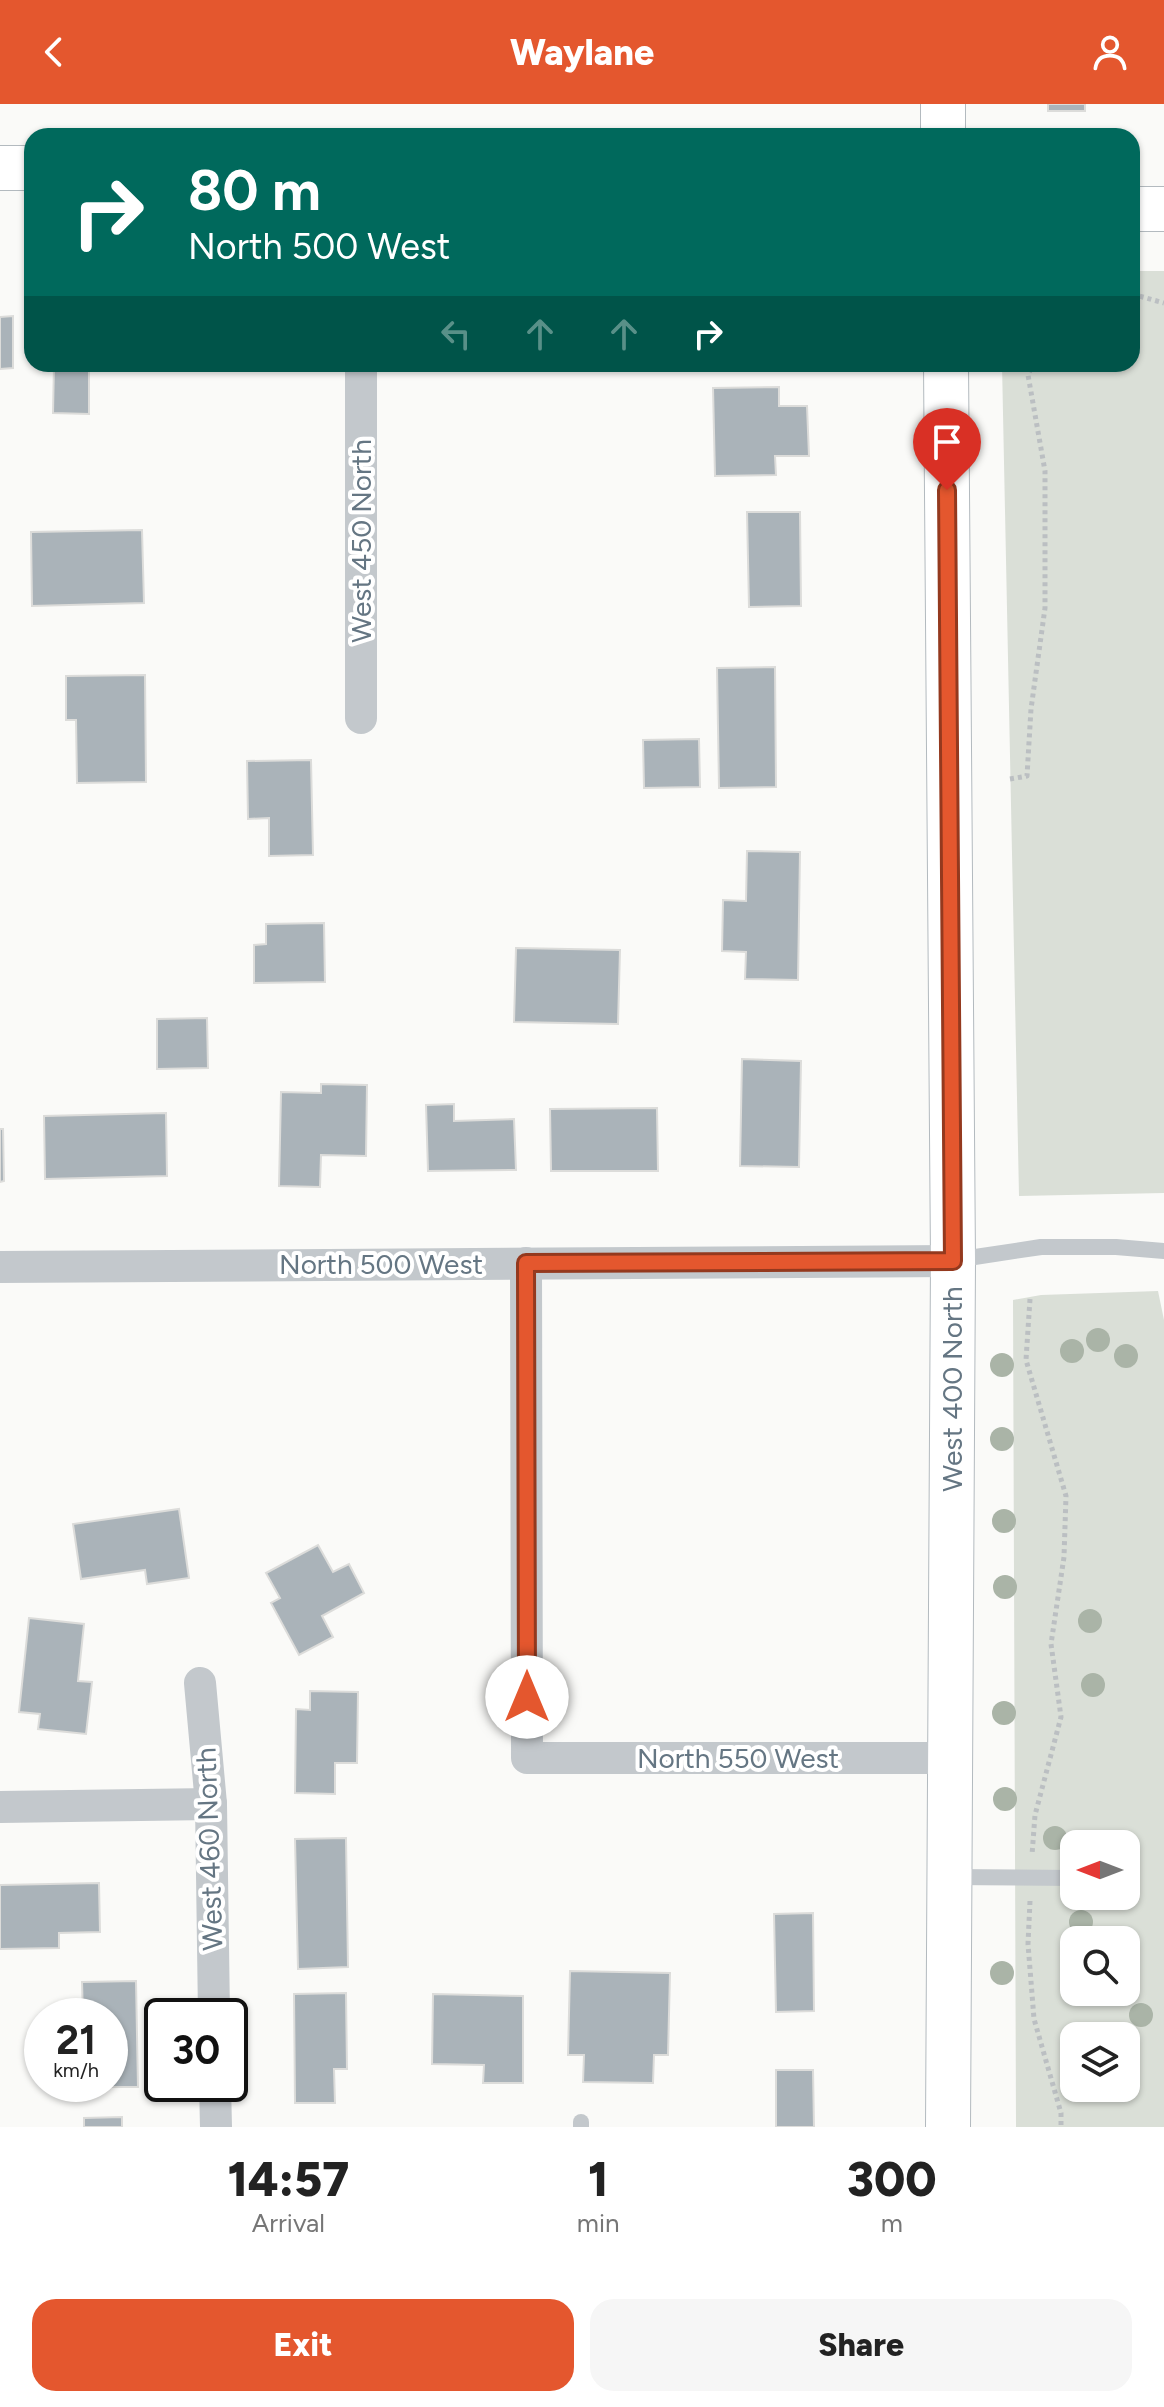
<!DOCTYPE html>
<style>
:root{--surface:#fff;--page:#f6f6f6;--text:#222;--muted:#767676;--accent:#e4572e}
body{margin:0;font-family:Figtree,sans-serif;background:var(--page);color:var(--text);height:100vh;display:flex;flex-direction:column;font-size:30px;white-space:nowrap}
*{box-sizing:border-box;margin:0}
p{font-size:26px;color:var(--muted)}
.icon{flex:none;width:44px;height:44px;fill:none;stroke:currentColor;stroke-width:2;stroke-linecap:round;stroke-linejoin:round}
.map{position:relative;height:2023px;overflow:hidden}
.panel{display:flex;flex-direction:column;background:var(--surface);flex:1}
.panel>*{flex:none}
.banner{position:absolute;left:24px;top:24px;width:1116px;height:244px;border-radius:24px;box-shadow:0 2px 6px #0004;background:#00695c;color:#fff;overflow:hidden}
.needle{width:52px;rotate:270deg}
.controls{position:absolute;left:1060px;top:1726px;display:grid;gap:16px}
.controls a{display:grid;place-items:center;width:80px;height:80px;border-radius:16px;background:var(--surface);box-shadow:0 2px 6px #0004;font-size:40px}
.speed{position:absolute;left:24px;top:1894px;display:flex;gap:16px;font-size:40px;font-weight:700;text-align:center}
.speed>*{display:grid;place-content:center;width:104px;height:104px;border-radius:50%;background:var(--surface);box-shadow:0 2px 6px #0004;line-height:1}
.speed small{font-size:20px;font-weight:400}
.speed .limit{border:4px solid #111;border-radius:12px;background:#fff;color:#111}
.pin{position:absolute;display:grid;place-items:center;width:68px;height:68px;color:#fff;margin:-82px -34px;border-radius:50% 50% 50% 0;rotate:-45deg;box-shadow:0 0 8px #0007}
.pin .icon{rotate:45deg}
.me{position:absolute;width:88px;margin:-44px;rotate:0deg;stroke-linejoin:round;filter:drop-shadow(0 0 6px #0008)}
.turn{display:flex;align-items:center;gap:28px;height:168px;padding:0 32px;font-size:36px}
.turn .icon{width:104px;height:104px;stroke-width:2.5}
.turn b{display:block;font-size:56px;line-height:68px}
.lanes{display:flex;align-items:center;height:76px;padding:0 32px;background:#0003;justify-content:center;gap:40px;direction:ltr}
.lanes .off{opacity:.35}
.eta{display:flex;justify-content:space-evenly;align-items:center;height:136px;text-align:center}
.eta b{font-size:48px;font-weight:800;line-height:56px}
.action{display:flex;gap:16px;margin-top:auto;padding:16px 32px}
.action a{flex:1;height:92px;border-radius:24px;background:var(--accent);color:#fff;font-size:32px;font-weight:800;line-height:92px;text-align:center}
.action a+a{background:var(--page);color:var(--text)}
header{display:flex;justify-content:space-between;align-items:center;height:104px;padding:0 32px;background:var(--accent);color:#fff;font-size:36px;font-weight:800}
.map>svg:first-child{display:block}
.green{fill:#dadfd7;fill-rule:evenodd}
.building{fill:#aab3b9;stroke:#dcdcda;stroke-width:2}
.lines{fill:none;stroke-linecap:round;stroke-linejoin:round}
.secondary-casing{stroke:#b3babf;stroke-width:46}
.path{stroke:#bbbfc2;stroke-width:5;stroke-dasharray:4 4;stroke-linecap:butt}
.lane{stroke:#c3c8cc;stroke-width:16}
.street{stroke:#c3c8cc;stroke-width:32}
.secondary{stroke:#fff;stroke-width:44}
.tree{fill:#aab4a7}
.route-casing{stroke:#94391e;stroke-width:20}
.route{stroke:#e4572e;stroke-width:14}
.labels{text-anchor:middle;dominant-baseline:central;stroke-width:8;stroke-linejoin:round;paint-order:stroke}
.street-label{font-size:28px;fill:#657683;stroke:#fff}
</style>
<header><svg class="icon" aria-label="back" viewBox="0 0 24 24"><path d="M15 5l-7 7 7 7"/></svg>Waylane<svg class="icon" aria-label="person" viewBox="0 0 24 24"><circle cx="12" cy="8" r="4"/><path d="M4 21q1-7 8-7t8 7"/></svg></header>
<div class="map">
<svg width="1164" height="2023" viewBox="0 0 1164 2023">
<rect width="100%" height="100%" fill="#fafaf8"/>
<!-- green -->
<g class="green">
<path d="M1132 167H1164V1089L1019 1092 1002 260H1132Z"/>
<path d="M1158 1187 1164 1216V2023H1016L1013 1196 1041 1191ZM1074 1740H1126V1792H1074ZM1074 1836H1126V1888H1074ZM1074 1932H1126V1984H1074Z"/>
</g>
<!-- building -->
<g class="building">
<rect x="1048" y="0" width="37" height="7"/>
<path d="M13 212V264L0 265V213Z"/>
<path d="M54 260H89V310L53 309Z"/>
<path d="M779 283V302H807L809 352H775L776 371 715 372 713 284Z"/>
<path d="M747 408H800L801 502 749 503Z"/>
<path d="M142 426 144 499 32 502 31 428Z"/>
<path d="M775 563 776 683 719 684 717 564Z"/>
<path d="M145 571 146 678 77 679 76 616H66V572Z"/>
<path d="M699 635 700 683 644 684 643 636Z"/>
<path d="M311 656 313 751 269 752V714L248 715 247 657Z"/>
<path d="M747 747 800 748 798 876 745 875 746 848 722 847 723 796 746 797Z"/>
<path d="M324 819 325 878 254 879V841L266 840V820Z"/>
<path d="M516 844 620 846 618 920 514 918Z"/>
<path d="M207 914 208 964 157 965V915Z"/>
<path d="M742 955 801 957 799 1063 740 1062Z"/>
<path d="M321 980 367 981 366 1052 321 1051 320 1083 279 1082 281 988 321 989Z"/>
<path d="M454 1000V1017L514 1015 516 1066 428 1067 426 1001Z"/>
<path d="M657 1004 658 1067H551L550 1005Z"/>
<path d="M166 1009 167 1072 45 1075 44 1012Z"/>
<path d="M0 1025H3L4 1077 0 1078Z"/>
<path d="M179 1405 189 1474 147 1480 145 1466 81 1475 73 1420Z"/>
<path d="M318 1441 333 1468 349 1460 364 1489 322 1512 333 1533 299 1551 271 1499 280 1494 266 1469Z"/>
<path d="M29 1514 84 1520 78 1577 92 1578 86 1630 38 1625 40 1610 19 1608Z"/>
<path d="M310 1587 358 1588 357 1659H335V1690L295 1689 296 1605 310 1606Z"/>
<path d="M346 1734 348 1863 298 1865 295 1735Z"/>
<path d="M99 1779 100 1828 59 1829V1844L0 1845V1781Z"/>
<path d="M813 1809 814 1907 776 1908 774 1810Z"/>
<path d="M570 1867 670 1869 668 1951H654L653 1979 583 1978 584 1951H568Z"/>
<path d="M136 1877 138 1983H84V1980H110V1912H83L82 1878Z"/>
<path d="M346 1889 347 1965H334L335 1999H295L294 1890Z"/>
<path d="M433 1890 523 1892V1979H483L484 1961 432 1960Z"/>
<path d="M776 1966H813L814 2023H776Z"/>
<path d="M122 2013V2023H84V2014Z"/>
</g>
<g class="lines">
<!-- secondary casing -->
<g class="secondary-casing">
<g id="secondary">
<path d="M943 0V32"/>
<path d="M0 64H32"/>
<path d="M1132 105H1164"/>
<path d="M946 260 953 1157 948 2023"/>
</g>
</g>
<!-- path -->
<g class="path">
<path d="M1132 190 1164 199"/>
<path d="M1010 675 1027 672 1031 605 1045 504V367L1028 271 1033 260"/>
<path d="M1030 1195 1026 1256 1066 1392 1064 1453 1051 1540 1061 1613 1035 1711 1032 1751"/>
<path d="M1030 1797 1028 1840 1034 1915 1061 2009V2023"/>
</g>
<!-- lane -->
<g class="lane">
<path d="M955 1156 1041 1143H1116L1164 1147"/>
<path d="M950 1773 1074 1774"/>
<path d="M581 2018V2023"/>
</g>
<!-- street -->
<g class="street">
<path d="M361 260V614"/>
<path d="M526 1159 527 1654H949"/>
<path d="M0 1163 953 1157"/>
<path d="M200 1579 211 1700 214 1912"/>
<path d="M0 1703 211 1700"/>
<path d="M215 1980 216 2023"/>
</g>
<!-- secondary -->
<use href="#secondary" class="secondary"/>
</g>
<!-- trees -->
<g class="tree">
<circle cx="1098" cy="1236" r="12"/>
<circle cx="1072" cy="1247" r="12"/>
<circle cx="1126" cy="1252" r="12"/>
<circle cx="1002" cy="1261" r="12"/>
<circle cx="1002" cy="1335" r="12"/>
<circle cx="1004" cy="1417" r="12"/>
<circle cx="1005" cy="1483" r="12"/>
<circle cx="1090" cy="1517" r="12"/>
<circle cx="1093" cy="1581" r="12"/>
<circle cx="1004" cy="1609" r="12"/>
<circle cx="1005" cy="1695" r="12"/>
<circle cx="1055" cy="1734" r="12"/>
<circle cx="1081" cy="1818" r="12"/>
<circle cx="1002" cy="1869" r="12"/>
<circle cx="1141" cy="1911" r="12"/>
</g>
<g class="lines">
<!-- route casing -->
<g class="route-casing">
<path id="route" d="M527 1593 526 1159 953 1157 947 386"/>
</g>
<!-- route -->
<use href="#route" class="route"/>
</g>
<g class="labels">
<!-- street labels -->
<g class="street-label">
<text transform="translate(361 437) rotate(-90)">West 450 North</text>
<text x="381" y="1160">North 500 West</text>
<text transform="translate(952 1285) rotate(-90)">West 400 North</text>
<text x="738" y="1654">North 550 West</text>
<text transform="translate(209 1745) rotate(-92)">West 460 North</text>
</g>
</g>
</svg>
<div class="controls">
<a><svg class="needle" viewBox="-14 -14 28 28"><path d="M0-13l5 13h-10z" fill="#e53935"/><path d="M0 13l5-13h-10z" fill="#767676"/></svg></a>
<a><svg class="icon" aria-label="search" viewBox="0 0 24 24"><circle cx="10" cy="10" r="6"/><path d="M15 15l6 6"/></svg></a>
<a><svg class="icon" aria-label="layers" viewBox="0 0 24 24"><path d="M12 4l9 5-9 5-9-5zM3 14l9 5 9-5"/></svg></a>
</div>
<div class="speed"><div>21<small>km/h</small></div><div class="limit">30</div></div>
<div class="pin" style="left:947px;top:386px;background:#d93025"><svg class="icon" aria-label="arrive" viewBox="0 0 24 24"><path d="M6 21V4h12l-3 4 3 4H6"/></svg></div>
<svg class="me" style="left:527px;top:1593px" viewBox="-20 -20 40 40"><circle r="19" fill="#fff"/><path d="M0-13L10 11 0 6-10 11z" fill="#e4572e"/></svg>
<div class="banner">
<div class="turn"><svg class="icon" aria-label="right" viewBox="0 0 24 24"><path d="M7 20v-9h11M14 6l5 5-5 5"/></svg><div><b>80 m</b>North 500 West</div></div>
<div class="lanes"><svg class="icon off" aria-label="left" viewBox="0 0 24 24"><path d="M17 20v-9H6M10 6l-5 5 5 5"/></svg><svg class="icon off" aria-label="ahead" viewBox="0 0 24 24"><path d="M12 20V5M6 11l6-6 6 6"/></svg><svg class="icon off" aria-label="ahead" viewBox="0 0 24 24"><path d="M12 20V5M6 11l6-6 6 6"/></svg><svg class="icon" aria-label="right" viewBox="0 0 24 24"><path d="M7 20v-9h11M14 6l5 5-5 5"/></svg></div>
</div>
</div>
<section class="panel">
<div class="eta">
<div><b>14:57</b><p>Arrival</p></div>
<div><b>1</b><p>min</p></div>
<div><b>300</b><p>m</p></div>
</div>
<div class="action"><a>Exit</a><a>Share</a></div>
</section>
